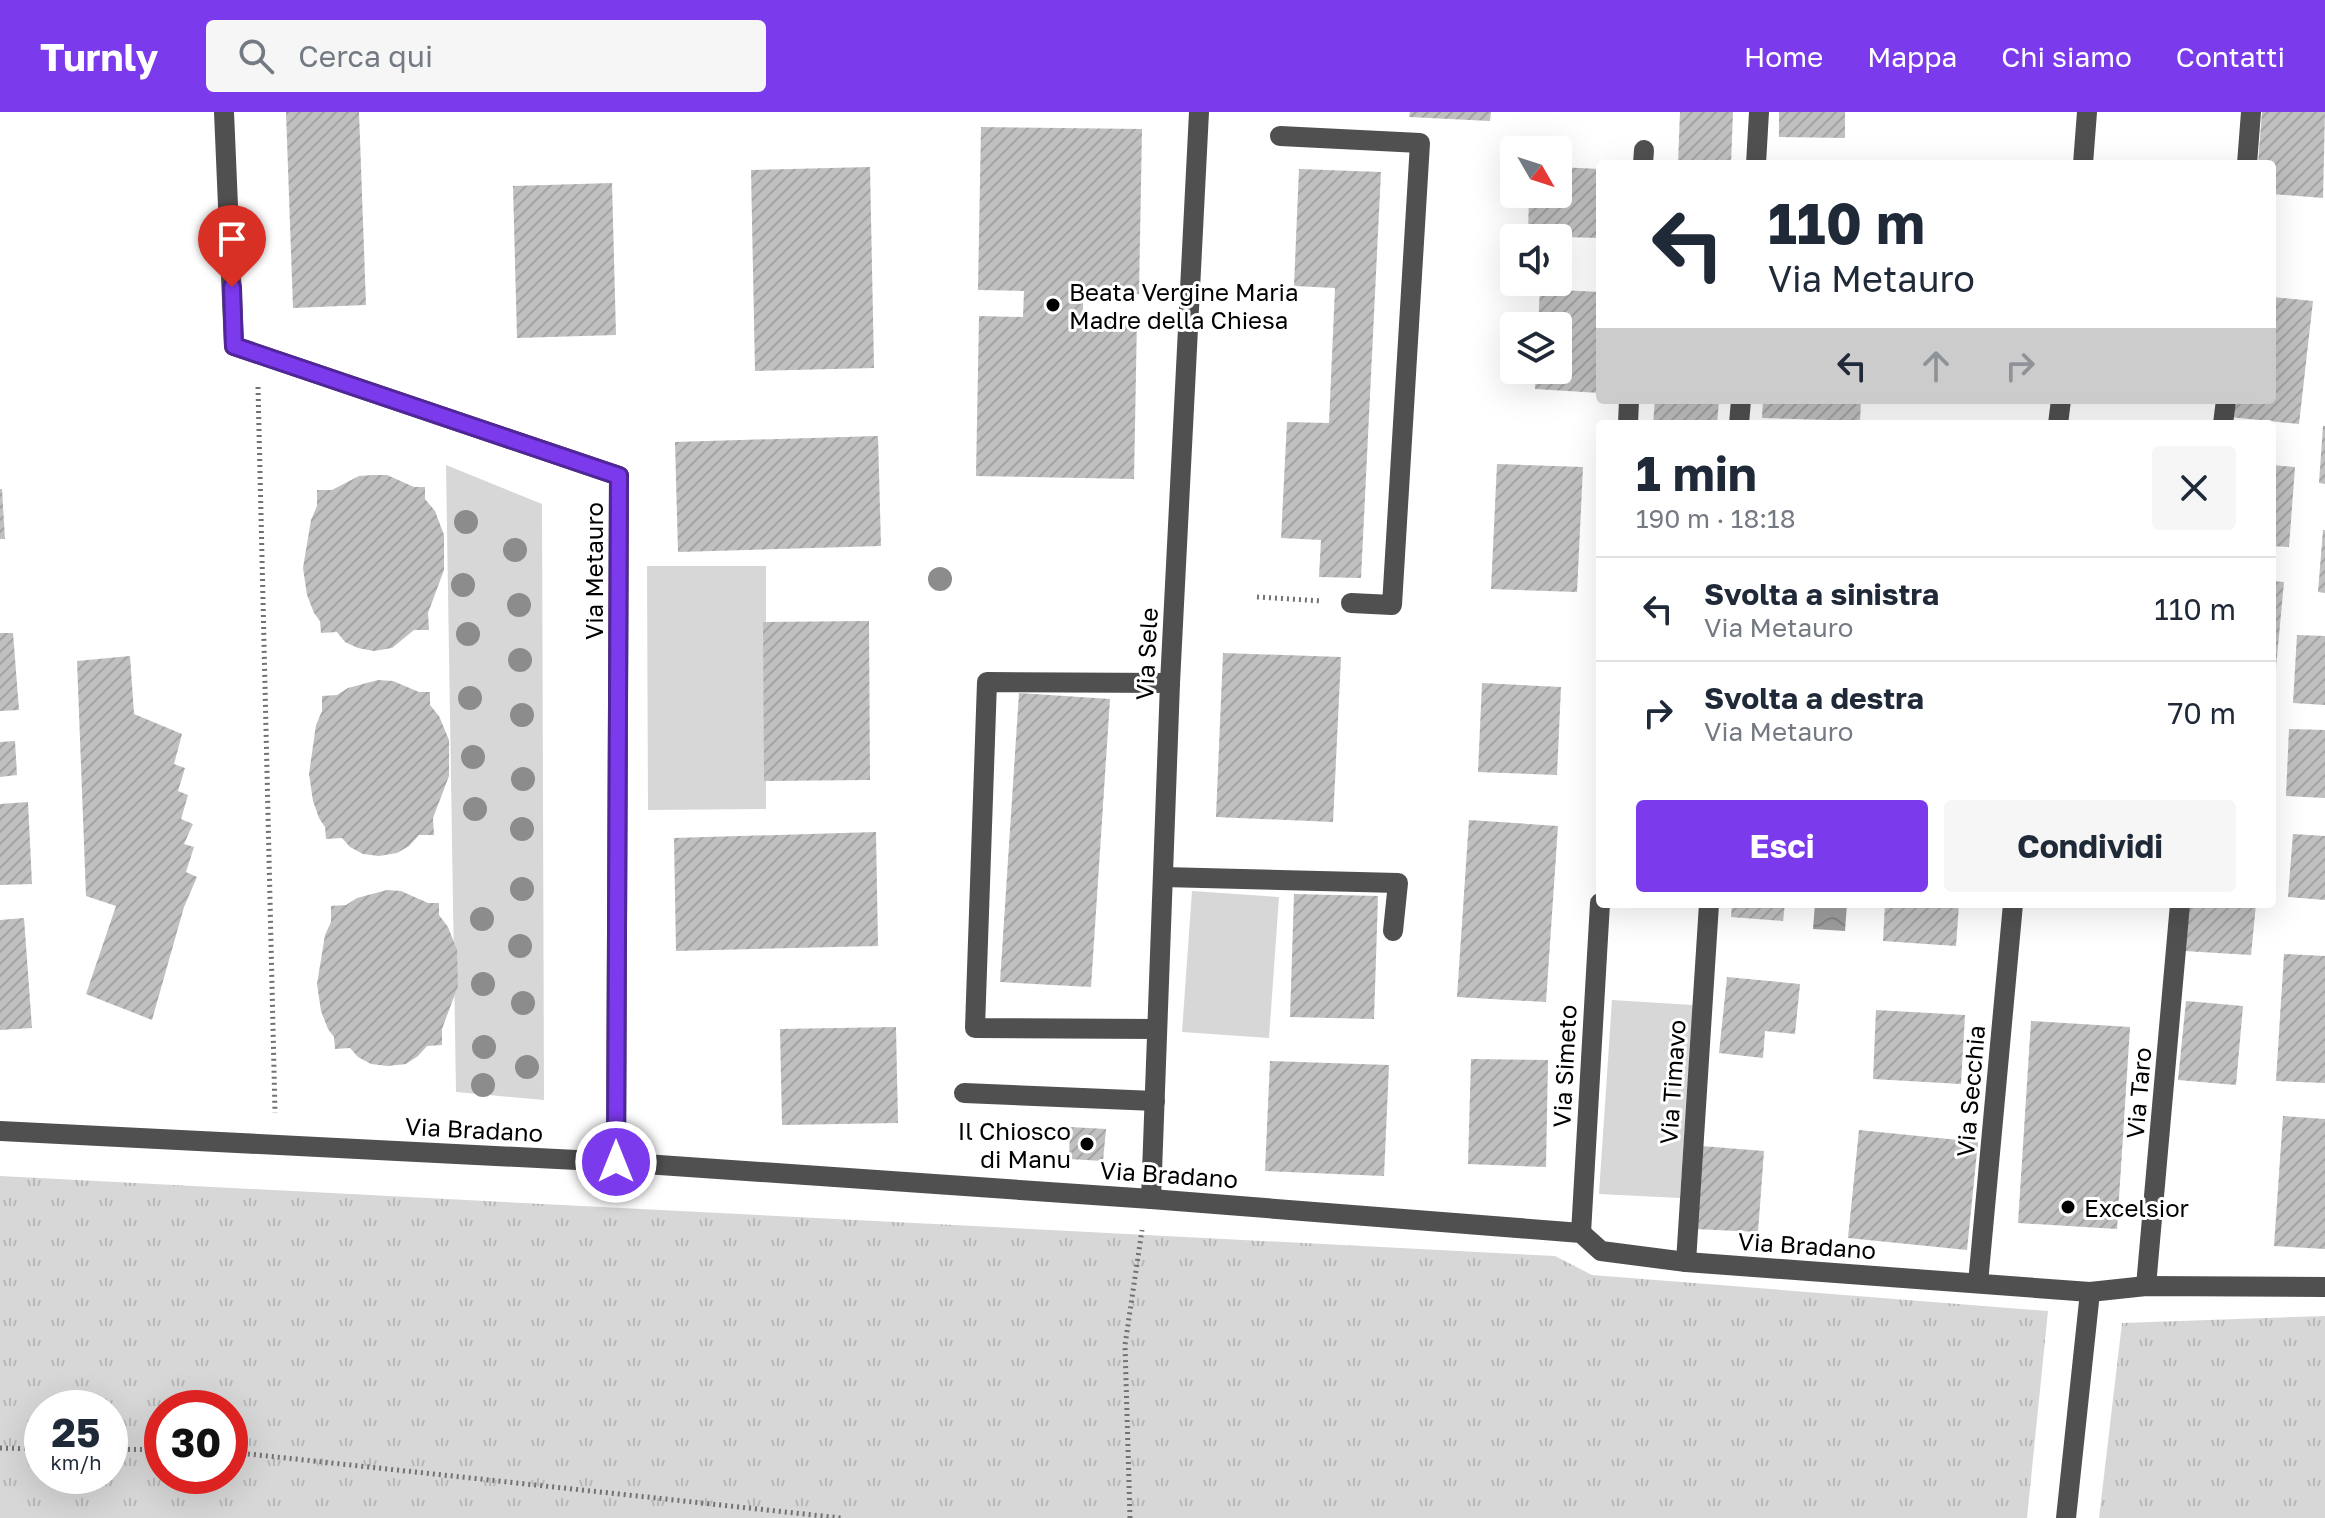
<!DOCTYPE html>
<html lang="it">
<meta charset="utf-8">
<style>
:root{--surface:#fff;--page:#f6f6f7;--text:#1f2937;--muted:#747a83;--line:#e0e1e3;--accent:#7c3aed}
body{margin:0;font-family:"Golos Text",sans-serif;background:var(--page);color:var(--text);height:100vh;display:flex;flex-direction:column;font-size:30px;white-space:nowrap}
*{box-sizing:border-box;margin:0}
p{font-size:26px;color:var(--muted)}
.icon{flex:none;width:44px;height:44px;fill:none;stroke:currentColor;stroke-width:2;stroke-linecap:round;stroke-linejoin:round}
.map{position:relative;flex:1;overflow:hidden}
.details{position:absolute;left:1596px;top:308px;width:680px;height:488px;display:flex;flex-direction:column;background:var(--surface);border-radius:8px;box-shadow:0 8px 32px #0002}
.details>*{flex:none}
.hud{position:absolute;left:1596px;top:48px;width:680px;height:244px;border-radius:8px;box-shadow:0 8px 32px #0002;background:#fff;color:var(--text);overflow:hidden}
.needle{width:52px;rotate:129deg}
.tools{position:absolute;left:1500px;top:24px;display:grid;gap:16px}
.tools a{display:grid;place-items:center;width:72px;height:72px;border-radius:8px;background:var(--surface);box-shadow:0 8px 32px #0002;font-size:40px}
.speed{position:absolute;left:24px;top:1278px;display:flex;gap:16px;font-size:40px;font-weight:700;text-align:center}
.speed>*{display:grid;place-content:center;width:104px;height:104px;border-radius:50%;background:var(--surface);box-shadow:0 8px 32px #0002;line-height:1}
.speed small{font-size:20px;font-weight:400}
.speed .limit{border:12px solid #d22;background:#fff;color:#111}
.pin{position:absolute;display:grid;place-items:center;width:68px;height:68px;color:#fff;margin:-82px -34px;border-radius:50% 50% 50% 0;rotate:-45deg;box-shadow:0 0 8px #0007}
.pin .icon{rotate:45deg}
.me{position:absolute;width:88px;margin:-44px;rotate:0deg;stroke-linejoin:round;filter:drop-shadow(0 0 6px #0008)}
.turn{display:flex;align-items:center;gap:28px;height:168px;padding:0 40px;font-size:36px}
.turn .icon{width:104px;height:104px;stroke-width:2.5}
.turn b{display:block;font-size:56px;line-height:68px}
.lanes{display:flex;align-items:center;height:76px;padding:0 40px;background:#0003;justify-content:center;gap:40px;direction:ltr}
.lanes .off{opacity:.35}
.round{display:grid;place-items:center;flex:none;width:84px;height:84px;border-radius:8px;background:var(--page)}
.headline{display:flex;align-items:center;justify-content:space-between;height:136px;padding:0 40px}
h1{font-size:48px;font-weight:700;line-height:60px}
.button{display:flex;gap:16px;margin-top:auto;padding:16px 40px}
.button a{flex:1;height:92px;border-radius:8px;background:var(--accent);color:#fff;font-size:32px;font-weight:700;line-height:92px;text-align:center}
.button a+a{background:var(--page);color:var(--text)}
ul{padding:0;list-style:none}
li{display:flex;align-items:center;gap:24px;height:104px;padding:0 40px;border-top:2px solid var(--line)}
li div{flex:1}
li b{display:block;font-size:30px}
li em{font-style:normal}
header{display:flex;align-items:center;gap:48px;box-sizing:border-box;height:112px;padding:0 40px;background:var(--accent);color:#fff}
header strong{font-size:38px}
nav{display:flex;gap:44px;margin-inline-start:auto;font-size:28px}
.search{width:560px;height:72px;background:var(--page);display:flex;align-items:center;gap:20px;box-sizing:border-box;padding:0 28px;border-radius:8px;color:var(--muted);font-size:30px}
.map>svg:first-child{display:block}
.green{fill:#d7d7d7}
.park{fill:url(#park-tufts);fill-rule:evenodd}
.water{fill:url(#water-waves)}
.building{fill:url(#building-hatch)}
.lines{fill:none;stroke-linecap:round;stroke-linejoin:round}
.path{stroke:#727272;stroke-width:5;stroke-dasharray:2 4;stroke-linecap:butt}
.minor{stroke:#505050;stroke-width:20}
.tree{fill:#8c8c8c}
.route-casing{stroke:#51269a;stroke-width:20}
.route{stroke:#7c3aed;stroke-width:14}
.poi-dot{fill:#000;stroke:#fff;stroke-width:3}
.labels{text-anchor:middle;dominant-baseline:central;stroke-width:6;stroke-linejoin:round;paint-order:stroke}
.poi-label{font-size:24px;fill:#000;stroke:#fff;text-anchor:start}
.street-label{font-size:24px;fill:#000;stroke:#fff}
</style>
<header>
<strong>Turnly</strong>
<div class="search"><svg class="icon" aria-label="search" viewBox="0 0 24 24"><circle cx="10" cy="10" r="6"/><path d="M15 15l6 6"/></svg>Cerca qui</div>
<nav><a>Home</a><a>Mappa</a><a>Chi siamo</a><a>Contatti</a></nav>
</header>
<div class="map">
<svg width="2325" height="1406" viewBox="0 0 2325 1406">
<defs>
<pattern id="park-tufts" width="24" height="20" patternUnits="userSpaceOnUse" patternTransform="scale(2)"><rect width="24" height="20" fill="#d7d7d7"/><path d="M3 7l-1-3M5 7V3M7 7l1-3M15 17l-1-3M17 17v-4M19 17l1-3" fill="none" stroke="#b7b7b7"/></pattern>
<pattern id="water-waves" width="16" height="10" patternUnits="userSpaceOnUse" patternTransform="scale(2)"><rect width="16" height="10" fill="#9e9e9e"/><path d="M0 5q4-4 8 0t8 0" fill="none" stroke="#868686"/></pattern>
<pattern id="building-hatch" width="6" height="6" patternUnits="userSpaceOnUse" patternTransform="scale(2)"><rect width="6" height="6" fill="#c0c0c0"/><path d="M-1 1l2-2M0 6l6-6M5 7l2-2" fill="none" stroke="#a3a3a3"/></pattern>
</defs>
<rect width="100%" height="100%" fill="#fff"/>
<!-- green -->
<g class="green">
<path d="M446 353 542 392 544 988 456 980Z"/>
<path d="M647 454H766V697L648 698Z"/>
<path d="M1192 779 1279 785 1269 926 1182 920Z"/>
<path d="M1612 888 1693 893 1680 1086 1599 1082Z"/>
</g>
<!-- park -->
<g class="park">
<path d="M0 1064 1555 1144 1592 1163 2048 1199 2027 1406H0ZM42 1296H110V1364H42ZM162 1296H230V1364H162Z"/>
<path d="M2325 1204V1406H2099L2122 1211Z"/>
</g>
<!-- water -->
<path class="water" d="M1815 792H1847L1845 819 1813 817Z"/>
<!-- building -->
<g class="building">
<path d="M286 0H359L366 193 293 196Z"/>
<path d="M1410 0H1491L1490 9 1409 5Z"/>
<path d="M1680 0H1733L1731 52H1678Z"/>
<path d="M1779 0H1845V26L1779 25Z"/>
<path d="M2262 0H2325L2323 86 2272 82V52H2258Z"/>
<path d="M981 15 1142 17 1139 182 1083 181V205L1137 206 1134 367 976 364 979 204 1023 205 1024 179 978 178Z"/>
<path d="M870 55 874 256 755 259 751 58Z"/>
<path d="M1558 55 1600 57V126L1528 124 1529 82H1558Z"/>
<path d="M1299 57 1381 60 1361 466 1319 465 1321 428 1281 426 1287 310 1329 311 1335 176 1294 174Z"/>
<path d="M612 71 616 223 517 226 513 74Z"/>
<path d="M1540 177 1600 180V281L1535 277 1536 258H1558V214H1538Z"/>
<path d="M2272 185 2313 189 2299 312 2230 305 2232 288H2272Z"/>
<path d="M1655 288H1719L1717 312H1653Z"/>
<path d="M1763 288H1861L1860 309 1762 306Z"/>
<path d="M2323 314H2325V372L2319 371Z"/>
<path d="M878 324 881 434 678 440 675 330Z"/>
<path d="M1497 352 1583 355 1577 480 1491 477Z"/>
<path d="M2272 353 2295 355 2289 435 2272 434Z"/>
<path d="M374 363H387L414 375H425V387L435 399 444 423V458L428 501 429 518H414L392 536 374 539 358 536 345 530 337 520 321 521 320 509 314 501 307 483 303 456 311 408 317 394V378H332L359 364Z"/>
<path d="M0 377H2L5 427H0Z"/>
<path d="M2323 418H2325V481L2318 480Z"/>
<path d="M2272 469 2284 470 2276 555H2272Z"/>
<path d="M869 509 870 668 764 669 763 510Z"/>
<path d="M0 521H13L19 598 0 599Z"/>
<path d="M2297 523 2325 524V593L2293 591Z"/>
<path d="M1223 541 1341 545 1333 710 1216 705Z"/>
<path d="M130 544 134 602 182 622 174 652 185 656 178 679 188 683 181 707 193 712 184 732 194 735 186 760 197 765 184 795 152 908 86 882 116 794 86 784 77 549Z"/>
<path d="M378 568 393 569 419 580H430V593L439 604 449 628V664L433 706 434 723H419L409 734 397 741 379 744 363 742 350 735 342 726 326 727 325 715 319 706 313 689 309 662 316 613 322 599V584L337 583 348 576Z"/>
<path d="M1482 571 1561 575 1557 663 1478 660Z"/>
<path d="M1019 581 1110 587 1091 875 1000 870Z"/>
<path d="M2289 617 2325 618V686L2286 684Z"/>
<path d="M15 629 17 663 0 665V630Z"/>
<path d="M28 690 32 772 0 773V692Z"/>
<path d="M1469 708 1558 714 1546 890 1457 885Z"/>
<path d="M876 720 878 834 676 839 674 726Z"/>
<path d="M2293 722 2325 724V788L2288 785Z"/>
<path d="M387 778 401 779 428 791H439V803L448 815 457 838 458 874 442 917V933L427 934 418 944 406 952 388 954 371 952 358 945 350 936 335 937 334 925 328 917 321 899 317 872 325 823 331 810V794L346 793 357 786Z"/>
<path d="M1294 782 1378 784 1374 907 1290 905Z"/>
<path d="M1732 792H1785L1783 809 1731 805Z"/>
<path d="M1885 792H1959L1956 834 1883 829Z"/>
<path d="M2188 792H2256L2251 843 2184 839Z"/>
<path d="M24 806 32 916 0 918V808Z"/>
<path d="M2284 842 2325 844V971L2276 969Z"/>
<path d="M1727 865 1800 872 1795 922 1765 919 1763 946 1719 941Z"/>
<path d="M2186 889 2243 894 2236 973 2178 968Z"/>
<path d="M1876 898 1965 903 1961 972 1873 967Z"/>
<path d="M2031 909 2130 915 2117 1117 2018 1111Z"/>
<path d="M896 915 898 1011 782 1013 780 917Z"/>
<path d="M1471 947 1548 948 1546 1055 1468 1052Z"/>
<path d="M1270 949 1389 953 1384 1064 1265 1059Z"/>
<path d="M2283 1004 2325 1007V1137L2274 1134Z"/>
<path d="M1070 1015 1106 1017 1103 1049 1069 1047Z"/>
<path d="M1859 1018 1978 1030 1967 1138 1848 1126Z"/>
<path d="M1701 1034 1764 1039 1758 1120 1695 1117Z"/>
</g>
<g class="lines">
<!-- path -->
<g class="path">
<path d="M258 275 275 1001"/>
<path d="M1257 485 1322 489"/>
<path d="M0 1336 42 1337"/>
<path d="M110 1337 162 1338"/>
<path d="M230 1340 841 1406"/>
<path d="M1130 1406 1125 1233 1142 1118"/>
</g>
<!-- minor -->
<g class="minor">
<path d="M224 0 234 234 619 364 616 1050"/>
<path d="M1280 24 1420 31 1392 493 1351 491"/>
<path d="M1643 52 1644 38"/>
<path d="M1756 52 1759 0"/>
<path d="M2083 52 2087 0"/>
<path d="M2247 52 2251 0"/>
<path d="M1628 312 1629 288"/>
<path d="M1739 312 1741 288"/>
<path d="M2058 312 2061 288"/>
<path d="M2223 312 2226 288"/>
<path d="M1163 765 1398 771 1393 819"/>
<path d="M1157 917 975 916 987 570 1170 571"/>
<path d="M964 981 1155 989"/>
<path d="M0 1019 616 1050 1151 1087 1581 1121 1601 1139 1686 1150 2090 1180 2146 1174 2325 1175"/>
<path d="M1151 1087 1170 571 1199 0"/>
<path d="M1581 1121 1600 791"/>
<path d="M1686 1150 1709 792"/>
<path d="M1978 1171 2013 792"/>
<path d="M2146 1174 2180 792"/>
<path d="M2066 1406 2090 1180"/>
</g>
</g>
<!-- trees -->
<g class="tree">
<circle cx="466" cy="410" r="12"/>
<circle cx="515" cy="438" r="12"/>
<circle cx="940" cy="467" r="12"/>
<circle cx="463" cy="473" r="12"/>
<circle cx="519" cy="493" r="12"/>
<circle cx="468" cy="522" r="12"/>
<circle cx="520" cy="548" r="12"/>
<circle cx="470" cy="586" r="12"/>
<circle cx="522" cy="603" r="12"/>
<circle cx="473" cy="645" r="12"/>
<circle cx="523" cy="667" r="12"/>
<circle cx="475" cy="697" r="12"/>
<circle cx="522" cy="717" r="12"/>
<circle cx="522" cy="777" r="12"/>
<circle cx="482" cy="807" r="12"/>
<circle cx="520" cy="834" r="12"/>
<circle cx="483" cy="872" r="12"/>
<circle cx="523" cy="891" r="12"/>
<circle cx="484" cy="935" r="12"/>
<circle cx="527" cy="955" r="12"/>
<circle cx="483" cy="973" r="12"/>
</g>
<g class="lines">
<!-- route casing -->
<g class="route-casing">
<path id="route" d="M232 175 234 234 619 364 616 1050"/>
</g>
<!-- route -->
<use href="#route" class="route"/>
</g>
<!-- markers -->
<g class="poi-dot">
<circle cx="1053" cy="193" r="8"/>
<circle cx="1087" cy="1032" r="8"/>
<circle cx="2068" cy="1095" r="8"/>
</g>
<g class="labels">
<!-- poi labels -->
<g class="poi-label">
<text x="1069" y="179">Beata Vergine Maria<tspan x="1069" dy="28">Madre della Chiesa</tspan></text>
<text x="1071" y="1018" text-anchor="end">Il Chiosco<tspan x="1071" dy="28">di Manu</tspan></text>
<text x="2084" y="1095">Excelsior</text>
</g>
<!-- street labels -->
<g class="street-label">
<text transform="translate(593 459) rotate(-90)">Via Metauro</text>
<text transform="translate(1146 542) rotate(-87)">Via Sele</text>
<text transform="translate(1564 954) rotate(-87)">Via Simeto</text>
<text transform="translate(1672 970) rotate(-86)">Via Timavo</text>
<text transform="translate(1970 979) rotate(-85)">Via Secchia</text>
<text transform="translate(2138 981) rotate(-85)">Via Taro</text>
<text transform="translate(474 1017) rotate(3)">Via Bradano</text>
<text transform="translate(1169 1062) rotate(4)">Via Bradano</text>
<text transform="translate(1807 1133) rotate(4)">Via Bradano</text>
</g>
</g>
</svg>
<div class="tools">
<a><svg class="needle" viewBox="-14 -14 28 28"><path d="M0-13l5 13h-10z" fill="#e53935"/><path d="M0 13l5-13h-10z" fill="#747a83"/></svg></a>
<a><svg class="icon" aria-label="sound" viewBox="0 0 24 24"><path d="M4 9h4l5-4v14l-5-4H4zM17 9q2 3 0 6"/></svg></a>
<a><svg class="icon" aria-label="layers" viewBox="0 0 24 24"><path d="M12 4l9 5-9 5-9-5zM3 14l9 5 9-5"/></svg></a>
</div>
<div class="speed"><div>25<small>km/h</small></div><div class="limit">30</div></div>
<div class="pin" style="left:232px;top:175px;background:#d93025"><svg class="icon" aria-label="arrive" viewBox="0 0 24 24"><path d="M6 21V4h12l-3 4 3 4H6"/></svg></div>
<svg class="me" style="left:616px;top:1050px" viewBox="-20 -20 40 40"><circle r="17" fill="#7c3aed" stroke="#fff" stroke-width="3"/><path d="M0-11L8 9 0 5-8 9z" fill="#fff"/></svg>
<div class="hud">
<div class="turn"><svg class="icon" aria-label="left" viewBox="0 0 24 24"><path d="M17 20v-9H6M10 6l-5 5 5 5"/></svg><div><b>110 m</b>Via Metauro</div></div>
<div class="lanes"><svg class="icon" aria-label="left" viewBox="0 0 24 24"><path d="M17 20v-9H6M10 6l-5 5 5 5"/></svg><svg class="icon off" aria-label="ahead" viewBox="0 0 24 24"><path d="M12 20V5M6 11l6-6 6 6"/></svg><svg class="icon off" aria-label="right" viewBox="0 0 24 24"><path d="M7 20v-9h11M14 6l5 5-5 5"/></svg></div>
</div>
<section class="details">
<div class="headline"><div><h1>1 min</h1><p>190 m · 18:18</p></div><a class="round"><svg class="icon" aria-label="close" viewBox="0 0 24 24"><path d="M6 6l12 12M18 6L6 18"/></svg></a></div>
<ul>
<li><svg class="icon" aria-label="left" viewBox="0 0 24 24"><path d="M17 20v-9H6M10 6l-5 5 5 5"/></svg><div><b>Svolta a sinistra</b><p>Via Metauro</p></div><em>110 m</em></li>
<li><svg class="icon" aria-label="right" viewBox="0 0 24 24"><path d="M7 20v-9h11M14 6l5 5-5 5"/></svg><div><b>Svolta a destra</b><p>Via Metauro</p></div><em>70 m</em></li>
</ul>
<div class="button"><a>Esci</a><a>Condividi</a></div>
</section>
</div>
